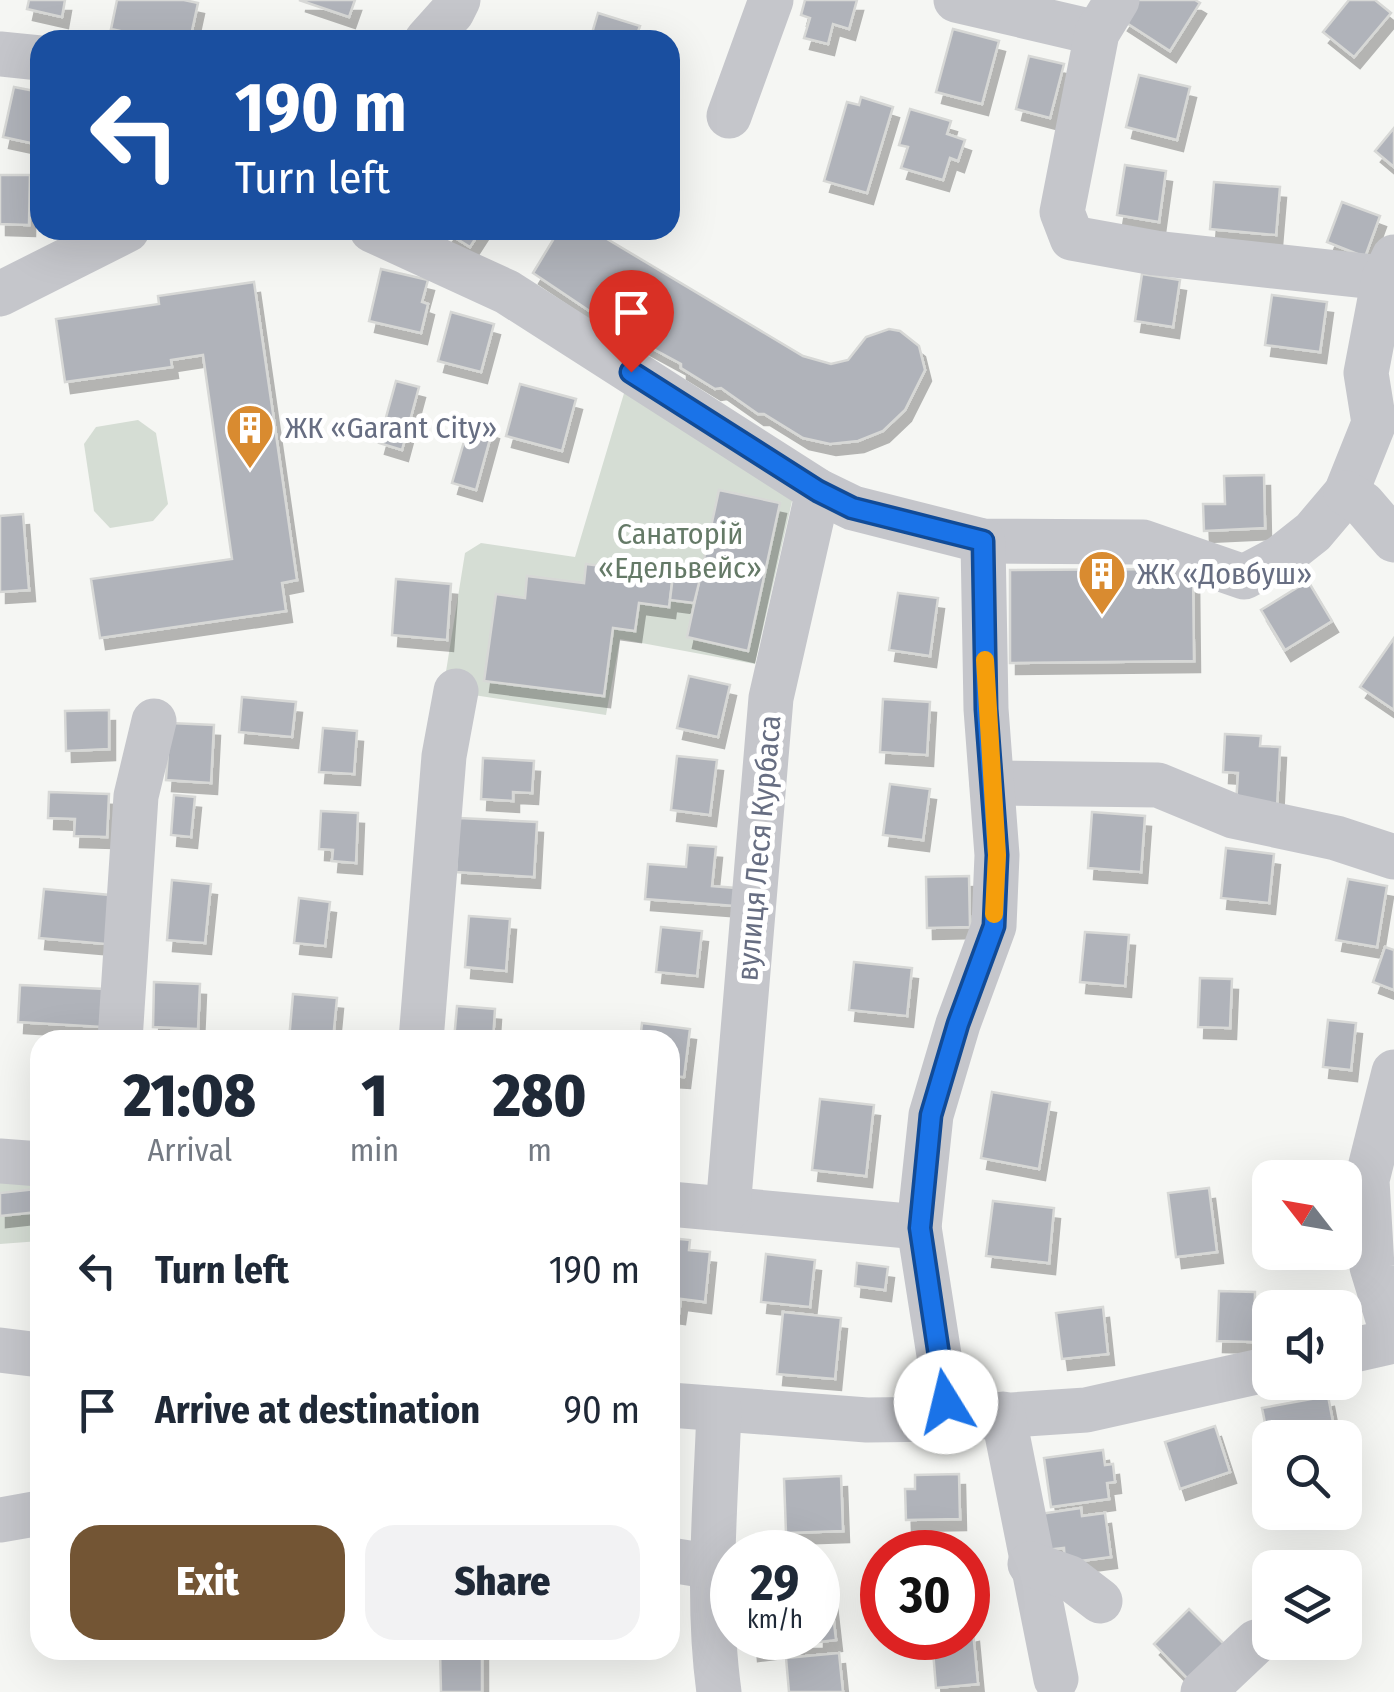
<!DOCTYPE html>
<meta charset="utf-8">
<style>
:root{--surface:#fff;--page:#f2f2f3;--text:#1f2937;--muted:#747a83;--accent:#735534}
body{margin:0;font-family:"Fira Sans Condensed",sans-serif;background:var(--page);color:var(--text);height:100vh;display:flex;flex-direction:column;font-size:38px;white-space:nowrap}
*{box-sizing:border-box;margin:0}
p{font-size:32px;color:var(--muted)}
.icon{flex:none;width:55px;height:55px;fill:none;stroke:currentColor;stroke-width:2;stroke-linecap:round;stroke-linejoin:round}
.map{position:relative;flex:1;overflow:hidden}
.drawer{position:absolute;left:30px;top:1030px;width:650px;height:630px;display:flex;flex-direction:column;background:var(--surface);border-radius:30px;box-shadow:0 10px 40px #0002}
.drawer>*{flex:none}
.top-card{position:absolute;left:30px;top:30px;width:650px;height:210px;border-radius:30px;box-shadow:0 10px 40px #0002;background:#1a4fa0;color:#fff;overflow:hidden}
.needle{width:65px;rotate:301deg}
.controls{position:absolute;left:1252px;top:1160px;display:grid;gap:20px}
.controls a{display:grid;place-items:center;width:110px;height:110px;border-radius:20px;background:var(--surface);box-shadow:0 10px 40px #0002;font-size:50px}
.speed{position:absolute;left:710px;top:1530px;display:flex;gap:20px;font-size:50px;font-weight:700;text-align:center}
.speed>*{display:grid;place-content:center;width:130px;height:130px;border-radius:50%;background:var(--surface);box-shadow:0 10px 40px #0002;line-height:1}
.speed small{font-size:25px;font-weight:400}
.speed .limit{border:15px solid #d22;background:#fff;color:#111}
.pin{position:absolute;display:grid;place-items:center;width:85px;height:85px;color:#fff;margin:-102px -42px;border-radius:50% 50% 50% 0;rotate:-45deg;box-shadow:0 0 10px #0007}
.pin .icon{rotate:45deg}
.me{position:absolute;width:110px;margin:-55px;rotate:351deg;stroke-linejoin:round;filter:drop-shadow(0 0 8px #0008)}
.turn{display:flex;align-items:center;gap:35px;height:210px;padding:0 40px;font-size:45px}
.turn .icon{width:130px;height:130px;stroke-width:2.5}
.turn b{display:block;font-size:70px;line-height:85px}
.eta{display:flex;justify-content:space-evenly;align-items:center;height:170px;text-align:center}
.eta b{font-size:60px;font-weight:800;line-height:70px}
.primary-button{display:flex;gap:20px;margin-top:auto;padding:20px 40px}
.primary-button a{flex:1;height:115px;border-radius:30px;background:var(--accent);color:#fff;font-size:40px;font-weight:800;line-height:115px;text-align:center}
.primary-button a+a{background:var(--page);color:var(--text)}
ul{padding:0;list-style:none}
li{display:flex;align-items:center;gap:30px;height:140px;padding:0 40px}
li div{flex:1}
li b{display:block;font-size:38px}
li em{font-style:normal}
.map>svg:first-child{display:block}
.green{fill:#d5ddd4}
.building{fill:#b0b3ba;stroke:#d7d8d6;stroke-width:2.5;filter:url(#shadow)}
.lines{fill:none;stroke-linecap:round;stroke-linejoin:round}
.minor{stroke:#c5c6cb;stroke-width:45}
.route-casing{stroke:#114b97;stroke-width:25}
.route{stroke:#1a73e8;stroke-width:18}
.slow{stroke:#f59e0b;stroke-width:18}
.labels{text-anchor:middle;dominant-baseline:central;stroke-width:10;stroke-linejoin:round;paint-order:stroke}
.poi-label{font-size:30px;fill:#676e82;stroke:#fff;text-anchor:start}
.park-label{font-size:30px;fill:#657a67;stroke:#fff}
.street-label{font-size:30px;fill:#676e82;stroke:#fff}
</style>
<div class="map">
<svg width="1394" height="1692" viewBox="0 0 1394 1692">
<defs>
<filter id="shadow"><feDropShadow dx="6" dy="11" stdDeviation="0" flood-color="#0004"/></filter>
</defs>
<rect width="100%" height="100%" fill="#f5f6f3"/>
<!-- green -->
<g class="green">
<path d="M625 390 793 497 755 664 620 639 606 715 460 693 444 684 465 553 481 543 575 557Z"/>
<path d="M138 420 156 433 168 504 153 521 110 528 94 511 84 444 96 427Z"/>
<path d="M0 1179 40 1181V1241L0 1244Z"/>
</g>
<!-- building -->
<g class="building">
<path d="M29 0H65L62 17 27 9Z"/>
<path d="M117 0H184L198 3 190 40H161L111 29Z"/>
<path d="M299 0H355L349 17Z"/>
<path d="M805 0H857L849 29 833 24 828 44 804 38 810 18 801 15Z"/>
<path d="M1135 0H1195L1200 3 1170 51 1122 20Z"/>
<path d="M1349 0H1375L1391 13 1354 57 1323 32Z"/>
<path d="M598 13 640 26 635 40H590Z"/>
<path d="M953 29 999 41 982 104 936 92Z"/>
<path d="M1029 56 1064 64 1050 118 1016 109Z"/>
<path d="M1139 75 1190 87 1177 140 1126 127Z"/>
<path d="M14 87 40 92V145L3 137Z"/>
<path d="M861 97 893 107 867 193 824 181 847 102 859 105Z"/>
<path d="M910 109 951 121 947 134 965 140 958 161 950 158 943 180 901 168 908 147 899 145Z"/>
<path d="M1394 128V167L1375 151Z"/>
<path d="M1125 165 1166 171 1159 222 1117 215Z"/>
<path d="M0 175H30L29 225 0 224Z"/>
<path d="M1214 182 1280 187 1276 235 1210 229Z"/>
<path d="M1342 202 1380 216 1365 257 1327 242Z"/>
<path d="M448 230H481L470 247 446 232Z"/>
<path d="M559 230H592L803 356 831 364 848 360 866 337 889 329 900 331 919 346 925 370 905 410 883 431 858 441 830 444 803 438 764 414H758L721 388 715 389 681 368V364L633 338 632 334 610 320H603L533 273Z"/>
<path d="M381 269 428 280 422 302 428 304 421 333 369 321Z"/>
<path d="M1142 274 1180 280 1173 327 1135 321Z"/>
<path d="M254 282 297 580 282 583 286 611 100 638 91 579 232 559 203 355 171 360 172 367 65 382 56 319 159 304 158 296Z"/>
<path d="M1272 295 1327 302 1320 352 1265 345Z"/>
<path d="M451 312 494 324 481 372 438 361Z"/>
<path d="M396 381 419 387 402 450 379 443Z"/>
<path d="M520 384 576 399 562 451 506 436Z"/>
<path d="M470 421 493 428 476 490 452 483Z"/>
<path d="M1264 475 1265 528 1204 531 1203 504H1225L1224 476Z"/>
<path d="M719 490 780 503 748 651 687 637Z"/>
<path d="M23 514 29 590 0 592V516Z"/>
<path d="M586 564 673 575 669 607 639 603 635 631 613 628 604 696 484 681 496 594 525 598 527 576 584 583Z"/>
<path d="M1193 569 1194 661 1010 663V570Z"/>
<path d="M673 575 700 579 694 603 670 600Z"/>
<path d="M396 579 451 584 447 640 392 635Z"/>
<path d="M1308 581 1332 621 1285 650 1261 610Z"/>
<path d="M898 593 938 598 930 656 889 650Z"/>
<path d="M1394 638V710L1360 687Z"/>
<path d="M689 676 730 685 718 737 677 728Z"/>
<path d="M242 697 296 702 292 737 239 732Z"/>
<path d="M883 699 930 702 927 755 880 752Z"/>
<path d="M109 710V749L66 751 65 711Z"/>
<path d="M170 723 214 725 211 783 166 780Z"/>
<path d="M323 728 357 731 354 774 319 772Z"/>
<path d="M1225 734 1261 736 1260 746 1280 747 1277 807 1236 804 1238 773 1223 772Z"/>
<path d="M677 756 717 760 710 815 671 810Z"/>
<path d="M483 758 534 761 532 793 513 792V801L481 799Z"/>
<path d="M890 784 930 789 923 840 883 835Z"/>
<path d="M49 792 109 794 107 837 74 836 75 819 48 818Z"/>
<path d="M174 795 195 797 191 837 171 835Z"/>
<path d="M321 811 358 813 356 863 332 861 333 850 319 849Z"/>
<path d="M1092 812 1145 816 1141 872 1088 868Z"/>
<path d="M459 818 537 822 534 877 456 872Z"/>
<path d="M688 845 716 847 712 886 736 888 735 906 645 899 648 864 686 867Z"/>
<path d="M1226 848 1274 854 1269 903 1221 898Z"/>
<path d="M969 876 970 927 927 928 926 877Z"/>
<path d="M1348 879 1387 886 1377 947 1336 940Z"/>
<path d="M172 880 211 884 205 943 167 940Z"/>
<path d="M44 889 110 895 106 944 39 938Z"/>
<path d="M299 898 330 902 325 946 294 943Z"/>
<path d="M469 916 510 919 506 971 465 967Z"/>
<path d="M661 927 702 931 697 976 656 972Z"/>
<path d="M1085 932 1129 935 1125 986 1080 982Z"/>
<path d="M1385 947 1394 950V990L1373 982Z"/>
<path d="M854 962 912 968 907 1016 849 1010Z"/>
<path d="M1200 978 1232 979 1230 1028 1198 1027Z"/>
<path d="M154 982 200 984 198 1029 153 1027Z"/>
<path d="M20 985 105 989 103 1027 18 1022Z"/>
<path d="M293 994 337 998 333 1040H289Z"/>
<path d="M457 1006 495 1009 493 1040H454Z"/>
<path d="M1328 1020 1356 1023 1351 1070 1323 1067Z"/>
<path d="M642 1023 690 1029 684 1077 670 1076V1040H640Z"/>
<path d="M36 1070H40V1127H32Z"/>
<path d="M992 1092 1050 1102 1039 1169 981 1158Z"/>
<path d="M820 1099 874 1105 866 1176 812 1170Z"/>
<path d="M1209 1188 1217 1252 1176 1257 1168 1193Z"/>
<path d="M36 1189 38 1212 0 1216V1193Z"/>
<path d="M993 1201 1054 1208 1049 1263 986 1256Z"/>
<path d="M670 1238 690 1240 689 1250 710 1252 705 1302 681 1299 679 1313 670 1312Z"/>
<path d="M766 1254 815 1260 810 1307 761 1302Z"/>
<path d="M857 1263 888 1267 885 1290 855 1286Z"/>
<path d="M1219 1291 1255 1292 1254 1342 1217 1341Z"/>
<path d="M1103 1307 1108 1354 1062 1359 1056 1313Z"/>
<path d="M783 1312 841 1318 835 1379 777 1374Z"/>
<path d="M1328 1396 1336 1438H1270V1447L1262 1408Z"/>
<path d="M1215 1426 1230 1472 1180 1489 1165 1442Z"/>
<path d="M1103 1450 1105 1465 1113 1464 1115 1482 1107 1483 1109 1499 1051 1507 1044 1458Z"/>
<path d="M959 1474 960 1519 906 1520 905 1489H915V1475Z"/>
<path d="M841 1476 843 1531 786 1533 784 1479Z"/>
<path d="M1081 1508 1082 1516 1105 1513 1111 1557 1065 1563 1064 1548 1037 1551 1033 1515Z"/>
<path d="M830 1587 836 1640 752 1650 751 1638H818V1588Z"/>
<path d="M1189 1609 1228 1648 1192 1683 1154 1644Z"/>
<path d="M973 1631 978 1684 936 1688 932 1638H968V1632Z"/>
<path d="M440 1650H482V1692H441Z"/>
<path d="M839 1653 843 1692H789L786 1658Z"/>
</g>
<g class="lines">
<!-- minor -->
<g class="minor">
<path d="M956 0 1097 33"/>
<path d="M1117 0 1097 33 1062 212 1072 238 1155 253 1384 278"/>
<path d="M427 40 452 12 458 0"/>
<path d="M0 54 40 58"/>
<path d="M729 116 771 0"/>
<path d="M372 230 507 292 818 491 853 508 983 541 1143 542 1244 577 1280 558 1313 532 1346 493 1374 423 1366 373 1384 278 1394 257"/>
<path d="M0 294 127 230"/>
<path d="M1346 493 1363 504 1394 540"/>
<path d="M992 783 1158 785 1233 816 1336 838 1394 857"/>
<path d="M120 1040 136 796 154 721"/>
<path d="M421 1040 444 756 456 691"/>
<path d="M1394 1072 1367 1180 1372 1267 1394 1339"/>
<path d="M0 1161 40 1164"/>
<path d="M670 1204 919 1227"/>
<path d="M728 1209 771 698 818 491"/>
<path d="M0 1350 40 1355"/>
<path d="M1345 1352 1394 1341"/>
<path d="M670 1405 867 1420 949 1419 1086 1410 1270 1369"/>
<path d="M719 1409C716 1502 706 1599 719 1692"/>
<path d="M1003 1414 1056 1679"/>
<path d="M949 1419 919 1227 931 1115 958 1024 994 926 997 855 986 709 983 541"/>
<path d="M0 1520 40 1513"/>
<path d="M670 1560 714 1567"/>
<path d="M1030 1564 1070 1578 1100 1601"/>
<path d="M1203 1692 1256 1642"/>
</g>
</g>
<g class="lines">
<!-- route casing -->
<g class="route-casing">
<path id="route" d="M631 372 818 491 852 508 983 541 986 709 997 855 994 926 958 1024 931 1115 920 1228 946 1402"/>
</g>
<!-- route -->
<use href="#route" class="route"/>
<!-- slow -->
<path class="slow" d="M985 660 997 855 994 914"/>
</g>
<!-- icons -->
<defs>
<g id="building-pin" transform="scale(2.5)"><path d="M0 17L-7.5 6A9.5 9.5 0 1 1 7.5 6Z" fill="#d98b30" stroke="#fff"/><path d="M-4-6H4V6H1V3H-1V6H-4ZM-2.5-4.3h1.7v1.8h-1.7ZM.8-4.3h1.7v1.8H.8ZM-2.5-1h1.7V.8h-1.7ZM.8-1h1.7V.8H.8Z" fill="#fff"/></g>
</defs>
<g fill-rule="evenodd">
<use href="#building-pin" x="250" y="428"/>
<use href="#building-pin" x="1102" y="574"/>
</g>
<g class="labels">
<!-- poi labels -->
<g class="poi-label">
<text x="285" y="428">ЖК «Garant City»</text>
<text x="1137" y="574">ЖК «Довбуш»</text>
</g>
<!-- park labels -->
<g class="park-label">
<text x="680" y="534">Санаторій<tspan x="680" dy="34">«Едельвейс»</tspan></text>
</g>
<!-- street labels -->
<g class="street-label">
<text transform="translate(759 848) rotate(-85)">вулиця Леся Курбаса</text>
</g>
</g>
</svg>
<div class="controls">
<a><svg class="needle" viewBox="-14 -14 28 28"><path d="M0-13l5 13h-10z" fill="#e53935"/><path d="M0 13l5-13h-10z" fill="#747a83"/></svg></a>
<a><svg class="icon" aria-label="sound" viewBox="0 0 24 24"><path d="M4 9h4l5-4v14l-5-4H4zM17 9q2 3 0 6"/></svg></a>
<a><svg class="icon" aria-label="search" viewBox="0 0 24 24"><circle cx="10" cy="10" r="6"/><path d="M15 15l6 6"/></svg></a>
<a><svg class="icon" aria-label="layers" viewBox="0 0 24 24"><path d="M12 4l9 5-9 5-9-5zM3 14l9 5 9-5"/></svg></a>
</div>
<div class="speed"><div>29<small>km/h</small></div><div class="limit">30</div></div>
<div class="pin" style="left:631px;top:372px;background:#d93025"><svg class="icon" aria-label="arrive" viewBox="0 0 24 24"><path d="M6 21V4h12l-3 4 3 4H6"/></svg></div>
<svg class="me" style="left:946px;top:1402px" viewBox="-20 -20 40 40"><circle r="19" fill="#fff"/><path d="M0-13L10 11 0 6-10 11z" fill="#1a73e8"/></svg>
<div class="top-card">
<div class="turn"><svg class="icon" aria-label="left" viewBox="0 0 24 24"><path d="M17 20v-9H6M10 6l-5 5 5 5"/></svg><div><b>190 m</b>Turn left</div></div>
</div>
<section class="drawer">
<div class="eta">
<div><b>21:08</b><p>Arrival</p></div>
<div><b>1</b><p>min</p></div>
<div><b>280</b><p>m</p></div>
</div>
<ul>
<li><svg class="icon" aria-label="left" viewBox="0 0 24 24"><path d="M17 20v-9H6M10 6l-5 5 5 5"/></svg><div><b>Turn left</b></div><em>190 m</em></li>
<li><svg class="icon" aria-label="arrive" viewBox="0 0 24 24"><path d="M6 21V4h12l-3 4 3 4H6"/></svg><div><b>Arrive at destination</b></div><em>90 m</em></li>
</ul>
<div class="primary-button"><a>Exit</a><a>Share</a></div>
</section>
</div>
